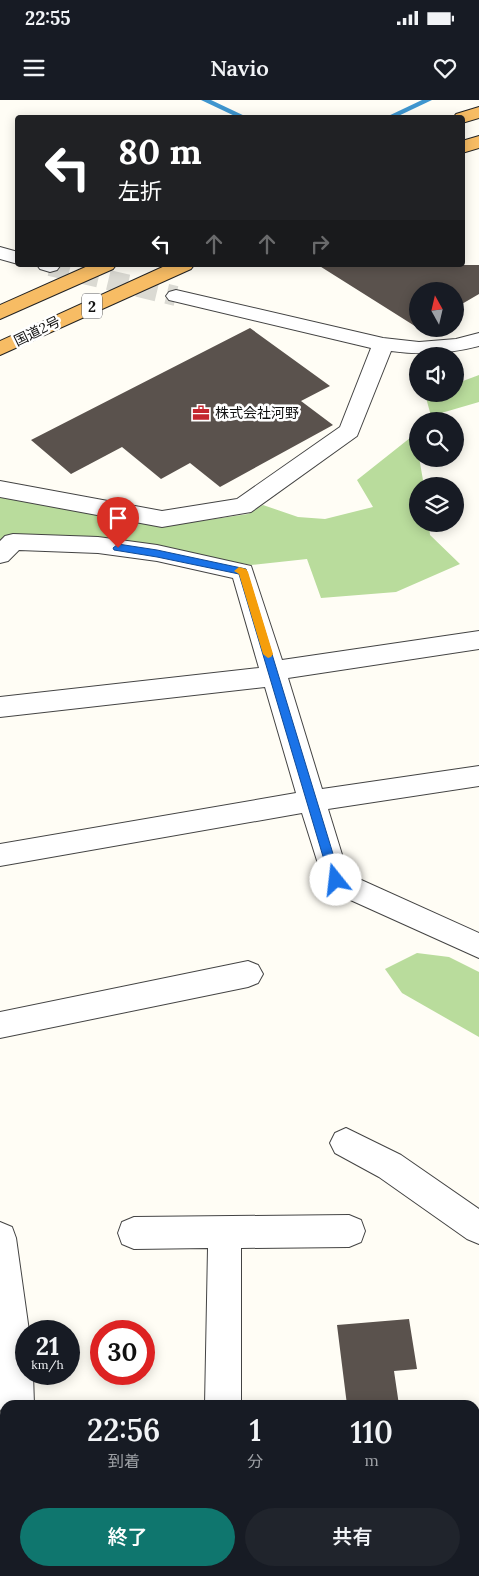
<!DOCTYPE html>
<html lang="ja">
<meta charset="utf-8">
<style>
:root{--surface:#171b24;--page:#20242c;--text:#f1f3f6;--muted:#9ea1a6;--accent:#0f766e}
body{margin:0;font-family:Lora,"Noto Sans JP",serif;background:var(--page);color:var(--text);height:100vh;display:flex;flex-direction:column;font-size:19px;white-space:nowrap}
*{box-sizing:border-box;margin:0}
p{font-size:16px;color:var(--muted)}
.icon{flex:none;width:28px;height:28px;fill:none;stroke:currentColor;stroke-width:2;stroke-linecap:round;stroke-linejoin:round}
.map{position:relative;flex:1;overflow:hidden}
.sheet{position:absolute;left:0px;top:1300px;width:480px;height:176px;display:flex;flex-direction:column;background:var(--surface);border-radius:15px 15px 0 0;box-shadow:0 2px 12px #0003}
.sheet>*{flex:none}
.guide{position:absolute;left:15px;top:15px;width:450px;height:152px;border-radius:5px;box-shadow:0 2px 12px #0003;background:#202124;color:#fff;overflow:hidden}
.needle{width:32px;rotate:352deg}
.tools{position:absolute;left:409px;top:182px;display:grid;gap:10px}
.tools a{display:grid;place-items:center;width:55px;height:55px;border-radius:50%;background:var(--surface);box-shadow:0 2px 12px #0003;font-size:25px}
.speed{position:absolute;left:15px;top:1220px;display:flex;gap:10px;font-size:25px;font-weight:700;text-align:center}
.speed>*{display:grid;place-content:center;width:65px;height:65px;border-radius:50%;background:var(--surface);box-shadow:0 2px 12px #0003;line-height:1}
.speed small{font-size:12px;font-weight:400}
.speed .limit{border:8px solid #d22;background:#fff;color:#111}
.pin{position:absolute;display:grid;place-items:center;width:42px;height:42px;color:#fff;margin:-51px -21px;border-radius:50% 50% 50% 0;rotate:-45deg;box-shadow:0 0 5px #0007}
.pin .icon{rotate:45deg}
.me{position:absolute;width:55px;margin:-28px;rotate:344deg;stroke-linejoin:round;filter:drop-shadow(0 0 4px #0008)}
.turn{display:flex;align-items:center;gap:18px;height:105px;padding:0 20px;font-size:22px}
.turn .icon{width:65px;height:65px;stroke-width:2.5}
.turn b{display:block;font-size:35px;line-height:42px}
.lanes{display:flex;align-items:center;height:48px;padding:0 20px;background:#0003;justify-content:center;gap:25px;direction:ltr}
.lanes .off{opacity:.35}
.eta{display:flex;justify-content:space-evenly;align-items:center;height:85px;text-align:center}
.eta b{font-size:30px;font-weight:600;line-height:35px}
.primary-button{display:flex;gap:10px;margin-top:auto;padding:10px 20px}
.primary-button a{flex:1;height:58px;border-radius:30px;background:var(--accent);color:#fff;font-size:20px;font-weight:600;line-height:58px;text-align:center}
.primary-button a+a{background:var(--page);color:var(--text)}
.status{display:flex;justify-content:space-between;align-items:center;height:35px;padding:0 25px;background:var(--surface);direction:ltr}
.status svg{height:14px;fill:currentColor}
header{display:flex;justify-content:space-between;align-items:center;height:65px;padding:0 20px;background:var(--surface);font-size:22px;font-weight:600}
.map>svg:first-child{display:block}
.forest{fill:#b9dc9c}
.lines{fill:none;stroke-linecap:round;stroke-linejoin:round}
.stream{fill:#3f96cf;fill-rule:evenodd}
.building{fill:#5a524d}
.minor-tunnel{stroke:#dbdad3;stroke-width:20;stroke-dasharray:20 10;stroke-linecap:butt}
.minor-casing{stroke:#444;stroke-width:2}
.trunk-casing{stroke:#222;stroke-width:2}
.minor{fill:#fff;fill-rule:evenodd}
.trunk{fill:#f7bc64;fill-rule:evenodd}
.route{fill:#1a73e8;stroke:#114b97}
.slow{fill:#f59e0b}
.labels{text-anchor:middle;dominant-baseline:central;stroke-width:5;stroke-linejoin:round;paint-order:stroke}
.far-street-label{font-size:14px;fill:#111;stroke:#fff}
.far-poi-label{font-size:14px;fill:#111;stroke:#fff;text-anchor:start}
.shield{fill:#fff;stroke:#585858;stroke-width:1}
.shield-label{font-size:15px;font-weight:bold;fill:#111}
</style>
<div class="status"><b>22:55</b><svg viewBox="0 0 49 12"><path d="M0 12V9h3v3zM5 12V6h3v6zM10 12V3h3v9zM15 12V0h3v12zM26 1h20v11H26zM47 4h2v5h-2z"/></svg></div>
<header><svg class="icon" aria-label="menu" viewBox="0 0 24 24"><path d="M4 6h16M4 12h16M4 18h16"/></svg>Navio<svg class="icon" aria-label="heart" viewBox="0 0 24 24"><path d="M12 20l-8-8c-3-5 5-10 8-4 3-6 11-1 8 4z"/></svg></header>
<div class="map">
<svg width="479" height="1476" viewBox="0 0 479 1476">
<rect width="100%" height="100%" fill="#fffdf5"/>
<!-- forest -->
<g class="forest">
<path d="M479 275V302L431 316 425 294H455V284Z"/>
<path d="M415 334 424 386H418V424H429L430 435 460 464 396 492 321 498 307 459 251 465 113 439 0 444V397L160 427 248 414 263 405 298 417 325 419 373 407 357 380Z"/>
<path d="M417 853 449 857 479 872V937L402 893 385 869Z"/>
<path d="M475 1413H479V1476H1L9 1471H475Z"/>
</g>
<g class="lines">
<!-- stream -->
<g class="stream">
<path d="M201 0H211L249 18H239Z"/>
<path d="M422 0H432L394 18H384Z"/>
</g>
</g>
<!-- building -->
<g class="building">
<path d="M318 165H479V194L455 208V191H418V228Z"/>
<path d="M250 228 330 286 301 301 333 325 220 387 190 363 161 379 122 347 71 374 31 340Z"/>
<path d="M409 1219 417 1269 394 1271 399 1305H347L337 1225Z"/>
</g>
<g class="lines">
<!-- minor-tunnel -->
<path class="minor-tunnel" d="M50 166 176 196"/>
<!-- minor casing -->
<g class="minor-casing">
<g id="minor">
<path d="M0 147 18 152V164L0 159Z"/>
<path d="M37 165H59L60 166 57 170 50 172 40 169Z"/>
<path d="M176 190 383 238 419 242 456 239 479 233V246C449 254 421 255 391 251L357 336 251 412 162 427 0 397V381L162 411 237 399 340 327 371 248 169 200 166 196 169 192Z"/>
<path d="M13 434 98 437 157 445 251 466 282 560 479 531V549L288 578 322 689 479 666V686L328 709 348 774 479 833V858L326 789 302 713 0 766V744L296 693 265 587 0 617V597L259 568 233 478 157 461 98 453 19 450 8 461 0 463V441L5 436Z"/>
<path d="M248 861 258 865 263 874 258 883 248 887 0 938V912Z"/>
<path d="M346 1028 401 1055 479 1109V1144L467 1139 379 1077 335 1053 330 1043 335 1033Z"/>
<path d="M349 1115 361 1120 365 1131 361 1142 349 1147 241 1148V1305H205L208 1148 134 1149 122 1144 118 1133 122 1122 134 1117Z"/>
<path d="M0 1122 12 1127 16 1138 29 1231H26V1274H33L34 1305H5V1318L0 1309Z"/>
<rect x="0" y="1354" width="5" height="36"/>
<rect x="475" y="1360" width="4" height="36"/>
</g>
</g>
<!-- trunk casing -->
<g class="trunk-casing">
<g id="trunk">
<path d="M479 7V18L462 23V18H453L456 14Z"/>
<path d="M479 36V48L462 53V41Z"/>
<path d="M90 165H116L113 169 0 219V205Z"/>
<path d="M167 165H194L191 169 0 255V241Z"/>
</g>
</g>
<!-- minor -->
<use href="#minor" class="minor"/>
<!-- trunk -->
<use href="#trunk" class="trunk"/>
</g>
<!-- route -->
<path class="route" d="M118 444 157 450 246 469 341 780 340 784H332L330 780 239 474 157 457 114 450 113 448Z"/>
<!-- slow -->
<path class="slow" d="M239 467 246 469 248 472 273 554 271 557 268 558 263 554 239 474 234 471Z"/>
<!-- icons -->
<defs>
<g id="office-bare" transform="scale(1.35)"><path d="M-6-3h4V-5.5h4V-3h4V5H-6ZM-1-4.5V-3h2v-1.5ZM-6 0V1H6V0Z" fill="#c4262e" stroke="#fff" stroke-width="2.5" paint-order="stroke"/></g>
</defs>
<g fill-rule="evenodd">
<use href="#office-bare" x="201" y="313"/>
</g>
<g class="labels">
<!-- far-street labels -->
<g class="far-street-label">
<text transform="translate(37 231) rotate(-26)">国道2号</text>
</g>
<!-- far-poi labels -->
<g class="far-poi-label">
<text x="215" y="313">株式会社河野</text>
</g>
<!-- shield labels -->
<rect class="shield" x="82" y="193.5" width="20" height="25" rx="4"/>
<g class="shield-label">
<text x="92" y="206">2</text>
</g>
</g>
</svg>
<div class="tools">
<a><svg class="needle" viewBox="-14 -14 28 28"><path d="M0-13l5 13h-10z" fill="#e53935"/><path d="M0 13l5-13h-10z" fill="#9ea1a6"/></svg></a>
<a><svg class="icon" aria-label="sound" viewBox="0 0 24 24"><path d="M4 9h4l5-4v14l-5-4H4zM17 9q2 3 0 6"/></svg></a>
<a><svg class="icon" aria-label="search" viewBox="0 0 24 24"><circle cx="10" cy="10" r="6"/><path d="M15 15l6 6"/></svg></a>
<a><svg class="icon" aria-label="layers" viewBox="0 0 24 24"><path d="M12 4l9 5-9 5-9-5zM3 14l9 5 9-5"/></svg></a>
</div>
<div class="speed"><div>21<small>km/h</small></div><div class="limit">30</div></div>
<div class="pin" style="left:118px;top:448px;background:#d93025"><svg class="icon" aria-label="arrive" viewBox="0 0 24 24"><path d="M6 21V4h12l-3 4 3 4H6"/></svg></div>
<svg class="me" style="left:336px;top:780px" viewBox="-20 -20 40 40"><circle r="19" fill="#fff"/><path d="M0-13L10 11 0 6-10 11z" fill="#1a73e8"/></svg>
<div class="guide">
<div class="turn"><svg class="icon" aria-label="left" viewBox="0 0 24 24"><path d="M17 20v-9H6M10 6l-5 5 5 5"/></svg><div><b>80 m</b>左折</div></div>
<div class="lanes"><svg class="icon" aria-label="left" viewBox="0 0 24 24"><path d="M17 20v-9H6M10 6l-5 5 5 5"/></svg><svg class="icon off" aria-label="ahead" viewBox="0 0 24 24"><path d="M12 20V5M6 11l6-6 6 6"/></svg><svg class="icon off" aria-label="ahead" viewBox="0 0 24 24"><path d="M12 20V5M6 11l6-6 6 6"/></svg><svg class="icon off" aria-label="right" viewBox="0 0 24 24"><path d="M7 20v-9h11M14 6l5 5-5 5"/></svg></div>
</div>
<section class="sheet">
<div class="eta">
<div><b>22:56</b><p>到着</p></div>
<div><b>1</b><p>分</p></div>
<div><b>110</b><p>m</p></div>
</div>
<div class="primary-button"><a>終了</a><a>共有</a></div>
</section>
</div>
